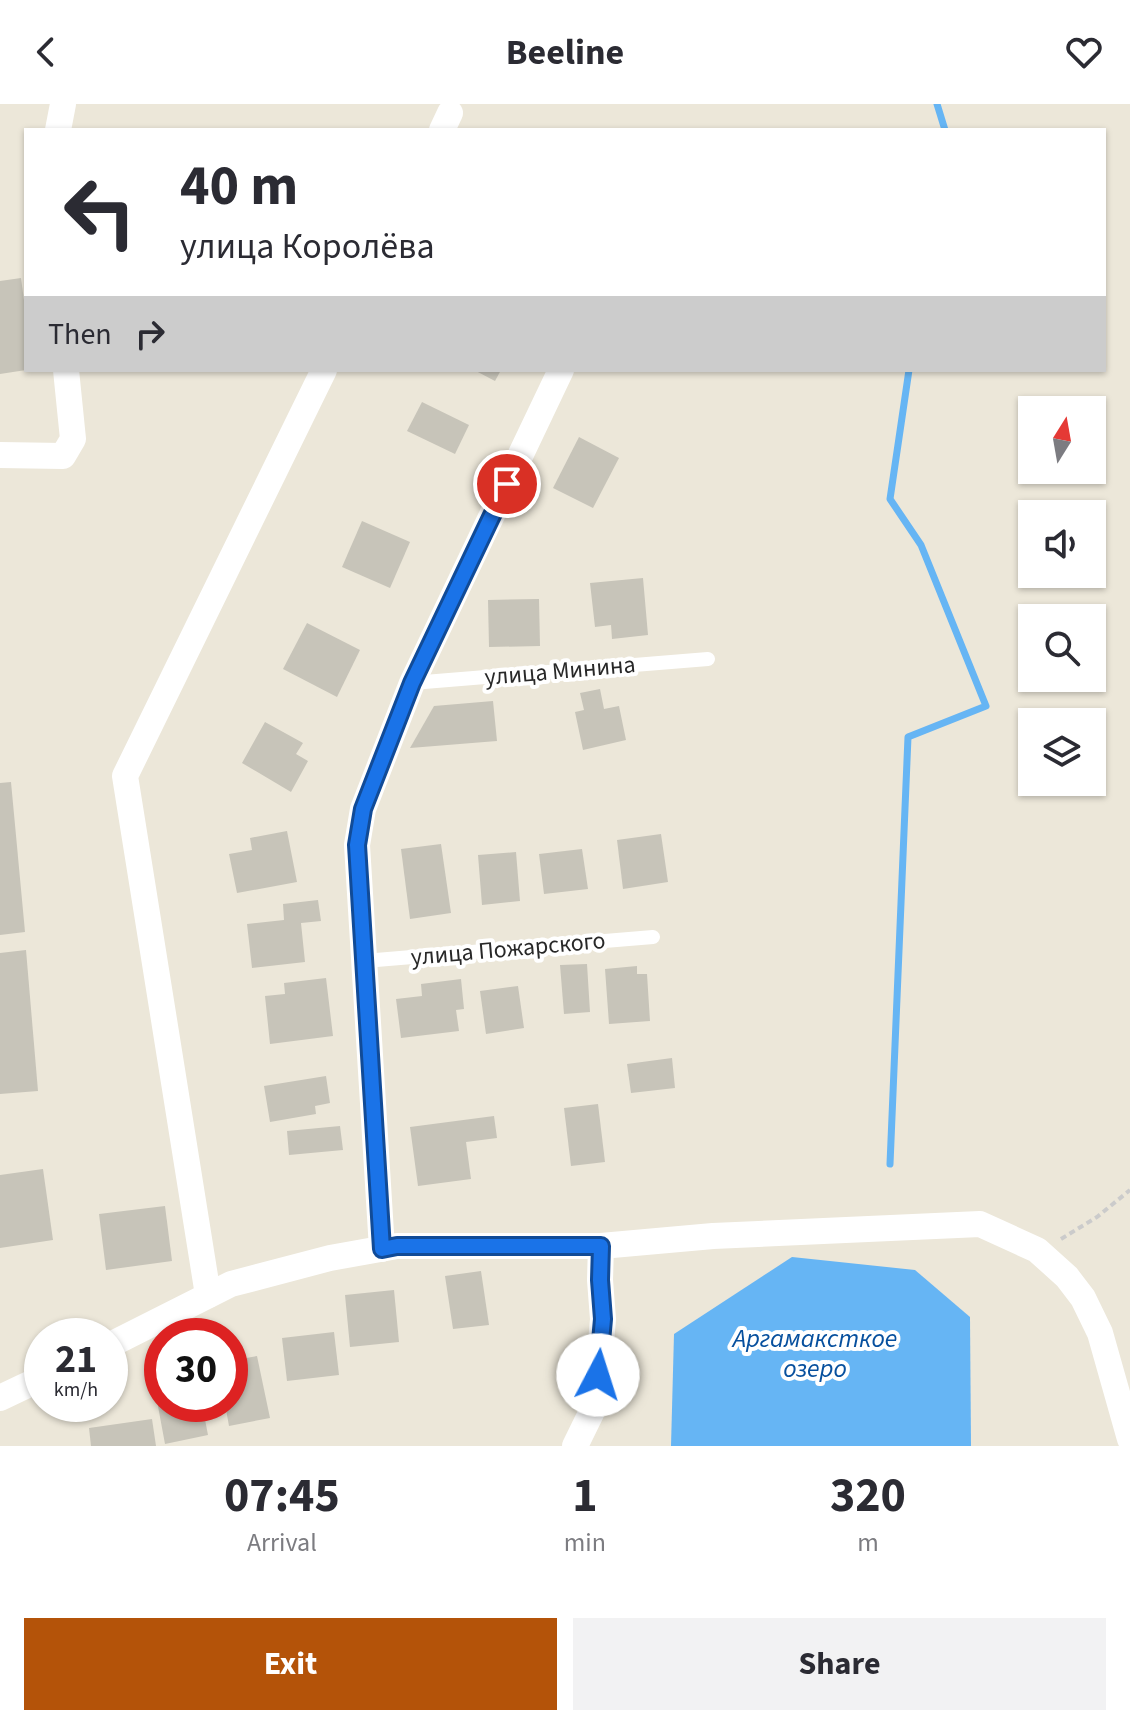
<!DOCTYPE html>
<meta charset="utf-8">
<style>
:root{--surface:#fff;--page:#f2f2f3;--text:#2b2b33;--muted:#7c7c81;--accent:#b45309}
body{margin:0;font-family:"Source Sans 3",sans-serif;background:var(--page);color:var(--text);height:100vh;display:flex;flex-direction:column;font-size:30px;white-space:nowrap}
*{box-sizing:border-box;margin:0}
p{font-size:26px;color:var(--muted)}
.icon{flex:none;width:44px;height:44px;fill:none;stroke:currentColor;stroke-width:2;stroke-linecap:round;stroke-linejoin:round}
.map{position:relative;height:1342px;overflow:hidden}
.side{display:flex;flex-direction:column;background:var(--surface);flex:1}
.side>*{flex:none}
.banner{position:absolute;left:24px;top:24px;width:1082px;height:244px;border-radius:0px;box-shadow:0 2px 6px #0004;background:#fff;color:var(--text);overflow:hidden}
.needle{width:52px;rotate:11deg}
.tools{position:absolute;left:1018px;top:292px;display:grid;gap:16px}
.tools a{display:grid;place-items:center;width:88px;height:88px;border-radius:0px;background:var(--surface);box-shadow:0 2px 6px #0004;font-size:40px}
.speed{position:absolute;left:24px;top:1214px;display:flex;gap:16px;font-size:40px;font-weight:700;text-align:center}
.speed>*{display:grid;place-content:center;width:104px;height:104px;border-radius:50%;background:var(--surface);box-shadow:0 2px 6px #0004;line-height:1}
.speed small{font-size:20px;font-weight:400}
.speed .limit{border:12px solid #d22;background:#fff;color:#111}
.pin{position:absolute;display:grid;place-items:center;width:68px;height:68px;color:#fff;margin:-34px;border:4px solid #fff;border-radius:50%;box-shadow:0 2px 8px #0007}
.me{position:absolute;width:88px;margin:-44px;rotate:5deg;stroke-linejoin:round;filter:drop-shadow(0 0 6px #0008)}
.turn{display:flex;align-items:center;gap:28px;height:168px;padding:0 24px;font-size:36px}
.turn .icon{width:104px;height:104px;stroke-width:2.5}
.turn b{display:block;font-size:56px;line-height:68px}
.then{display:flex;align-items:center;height:76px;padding:0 24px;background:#0003;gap:16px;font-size:30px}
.eta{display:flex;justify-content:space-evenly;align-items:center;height:136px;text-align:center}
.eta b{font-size:48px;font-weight:700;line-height:56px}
.button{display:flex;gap:16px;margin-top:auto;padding:16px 24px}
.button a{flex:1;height:92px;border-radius:0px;background:var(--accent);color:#fff;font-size:32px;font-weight:700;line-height:92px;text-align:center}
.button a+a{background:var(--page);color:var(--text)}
header{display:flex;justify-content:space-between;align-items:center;height:104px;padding:0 24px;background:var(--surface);font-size:36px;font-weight:700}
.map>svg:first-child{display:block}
.water{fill:#66b5f4}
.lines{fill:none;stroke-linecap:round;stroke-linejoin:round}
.stream{stroke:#66b5f4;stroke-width:7}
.building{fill:#c7c4b9}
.path{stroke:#cbcbcb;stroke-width:4;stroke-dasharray:6 4;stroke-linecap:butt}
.lane{stroke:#fff;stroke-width:14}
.street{stroke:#fff;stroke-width:26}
.route-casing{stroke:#114b97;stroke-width:20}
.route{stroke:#1a73e8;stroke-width:14}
.labels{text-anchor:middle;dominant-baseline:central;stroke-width:8;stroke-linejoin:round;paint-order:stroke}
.street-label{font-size:24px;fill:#282828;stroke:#fff}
.water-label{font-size:26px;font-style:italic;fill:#07509e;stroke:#fff}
</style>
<header><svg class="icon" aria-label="back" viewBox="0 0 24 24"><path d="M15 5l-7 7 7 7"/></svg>Beeline<svg class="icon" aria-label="heart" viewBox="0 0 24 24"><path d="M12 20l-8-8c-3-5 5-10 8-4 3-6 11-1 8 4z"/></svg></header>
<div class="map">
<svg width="1130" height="1342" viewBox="0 0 1130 1342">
<rect width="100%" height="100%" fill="#ece7d9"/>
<!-- water -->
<path class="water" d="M792 1153 915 1166 970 1213 971 1342H671L674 1230Z"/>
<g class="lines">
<!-- stream -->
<g class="stream">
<path d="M937 0 945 26"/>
<path d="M890 1060 908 633 986 602 921 441 890 395 909 266"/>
</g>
</g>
<!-- building -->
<g class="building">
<path d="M21 174 26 211V266L0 270V177Z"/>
<path d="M474 266H501L495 277Z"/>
<path d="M422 298 469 321 455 350 407 327Z"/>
<path d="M579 333 619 354 593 404 553 384Z"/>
<path d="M362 417 410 438 390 484 342 463Z"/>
<path d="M643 474 648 531 612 535 611 521 595 523 590 479Z"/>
<path d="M539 495 540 542 489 543 488 496Z"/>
<path d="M307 519 360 546 337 593 283 565Z"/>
<path d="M600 585 604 605 619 602 626 636 583 646 575 608 584 606 580 589Z"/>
<path d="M493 597 497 637 410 644 434 602Z"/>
<path d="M265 618 303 639 296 650 308 657 291 688 242 659Z"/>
<path d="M11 678 25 828 0 831V679Z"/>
<path d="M287 727 297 778 237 789 229 750 252 746 250 734Z"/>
<path d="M661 730 668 778 623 785 617 736Z"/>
<path d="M441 740 451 809 410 815 401 745Z"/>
<path d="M582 745 588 785 544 790 539 750Z"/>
<path d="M516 748 520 797 482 801 478 751Z"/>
<path d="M318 796 321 817 301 819 305 858 252 864 247 820 284 816 283 800Z"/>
<path d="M26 846 38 987 0 990V849Z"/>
<path d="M587 860 590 908 564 910 560 861Z"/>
<path d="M637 862V870H647L650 917 609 920 605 865Z"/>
<path d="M326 874 333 932 270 940 265 892 285 890 284 879Z"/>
<path d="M461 875 464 905 456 906 459 927 401 934 396 895 422 892 421 880Z"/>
<path d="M518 882 524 924 486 930 480 887Z"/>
<path d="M672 954 675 984 631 989 627 960Z"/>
<path d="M326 972 330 999 315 1002 316 1010 270 1018 264 982Z"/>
<path d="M598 1000 605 1058 571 1062 564 1004Z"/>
<path d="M494 1012 497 1034 466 1038 471 1075 418 1082 410 1023Z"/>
<path d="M340 1022 343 1046 289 1051 287 1027Z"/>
<path d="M43 1065 53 1136 0 1144V1071Z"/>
<path d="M165 1102 172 1157 106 1166 99 1110Z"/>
<path d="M481 1167 489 1221 453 1225 445 1172Z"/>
<path d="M394 1186 399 1238 350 1243 345 1191Z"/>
<path d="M334 1228 339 1271 287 1277 282 1234Z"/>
<path d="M257 1252 270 1314 229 1322 225 1300H230V1257Z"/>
<path d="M162 1285V1300H202L208 1331 165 1340 155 1286Z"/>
<path d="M152 1315 156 1342H91L89 1324Z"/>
</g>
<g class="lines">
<!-- path -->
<path class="path" d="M1061 1135 1097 1113 1130 1086"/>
<!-- lane -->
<g class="lane">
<path d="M412 579 708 555"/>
<path d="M364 857 653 833"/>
</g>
<!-- street -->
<g class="street">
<path d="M58 26 63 0"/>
<path d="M442 26 450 9"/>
<path d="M0 351 63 352 73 335 66 266"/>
<path d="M382 1145 357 741 363 705 412 579 561 266"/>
<path d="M208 1191 125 672 324 266"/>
<path d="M110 1241 231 1180 330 1154 397 1142H601L713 1132 980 1120 1037 1146 1067 1173 1083 1194 1100 1229 1130 1335"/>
<path d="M0 1294 42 1274"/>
<path d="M575 1342 596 1299 603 1215 600 1176 601 1142"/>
</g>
</g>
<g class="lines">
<!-- route casing -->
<g class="route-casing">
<path id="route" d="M507 380 412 579 363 705 357 741 382 1145 397 1142H601L600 1176 603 1215 598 1271"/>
</g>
<!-- route -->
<use href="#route" class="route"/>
</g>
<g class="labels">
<!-- street labels -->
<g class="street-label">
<text transform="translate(560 567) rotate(-5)">улица Минина</text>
<text transform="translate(508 845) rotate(-5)">улица Пожарского</text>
</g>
<!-- water labels -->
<g class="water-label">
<text x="815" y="1234">Аргамаксткое<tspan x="815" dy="30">озеро</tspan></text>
</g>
</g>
</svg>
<div class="tools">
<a><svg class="needle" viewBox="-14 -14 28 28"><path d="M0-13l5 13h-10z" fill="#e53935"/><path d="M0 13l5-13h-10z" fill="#7c7c81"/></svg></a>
<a><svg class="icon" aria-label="sound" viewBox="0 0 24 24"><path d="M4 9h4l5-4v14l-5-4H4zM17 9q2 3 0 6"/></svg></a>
<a><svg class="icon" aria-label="search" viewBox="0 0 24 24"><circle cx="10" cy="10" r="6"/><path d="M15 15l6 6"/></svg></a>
<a><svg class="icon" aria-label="layers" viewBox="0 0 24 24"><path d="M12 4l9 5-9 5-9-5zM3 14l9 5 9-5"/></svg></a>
</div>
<div class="speed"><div>21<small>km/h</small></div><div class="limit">30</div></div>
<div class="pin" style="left:507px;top:380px;background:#d93025"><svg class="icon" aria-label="arrive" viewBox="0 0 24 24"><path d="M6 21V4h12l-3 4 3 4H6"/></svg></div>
<svg class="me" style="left:598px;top:1271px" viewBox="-20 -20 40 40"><circle r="19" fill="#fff"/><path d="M0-13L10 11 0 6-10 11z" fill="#1a73e8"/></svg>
<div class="banner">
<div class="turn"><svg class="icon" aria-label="left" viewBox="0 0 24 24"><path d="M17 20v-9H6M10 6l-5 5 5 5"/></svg><div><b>40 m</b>улица Королёва</div></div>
<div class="then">Then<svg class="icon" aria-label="right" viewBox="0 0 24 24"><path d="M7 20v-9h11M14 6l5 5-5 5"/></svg></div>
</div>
</div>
<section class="side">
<div class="eta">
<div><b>07:45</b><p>Arrival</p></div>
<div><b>1</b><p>min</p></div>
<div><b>320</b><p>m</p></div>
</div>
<div class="button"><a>Exit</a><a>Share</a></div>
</section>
